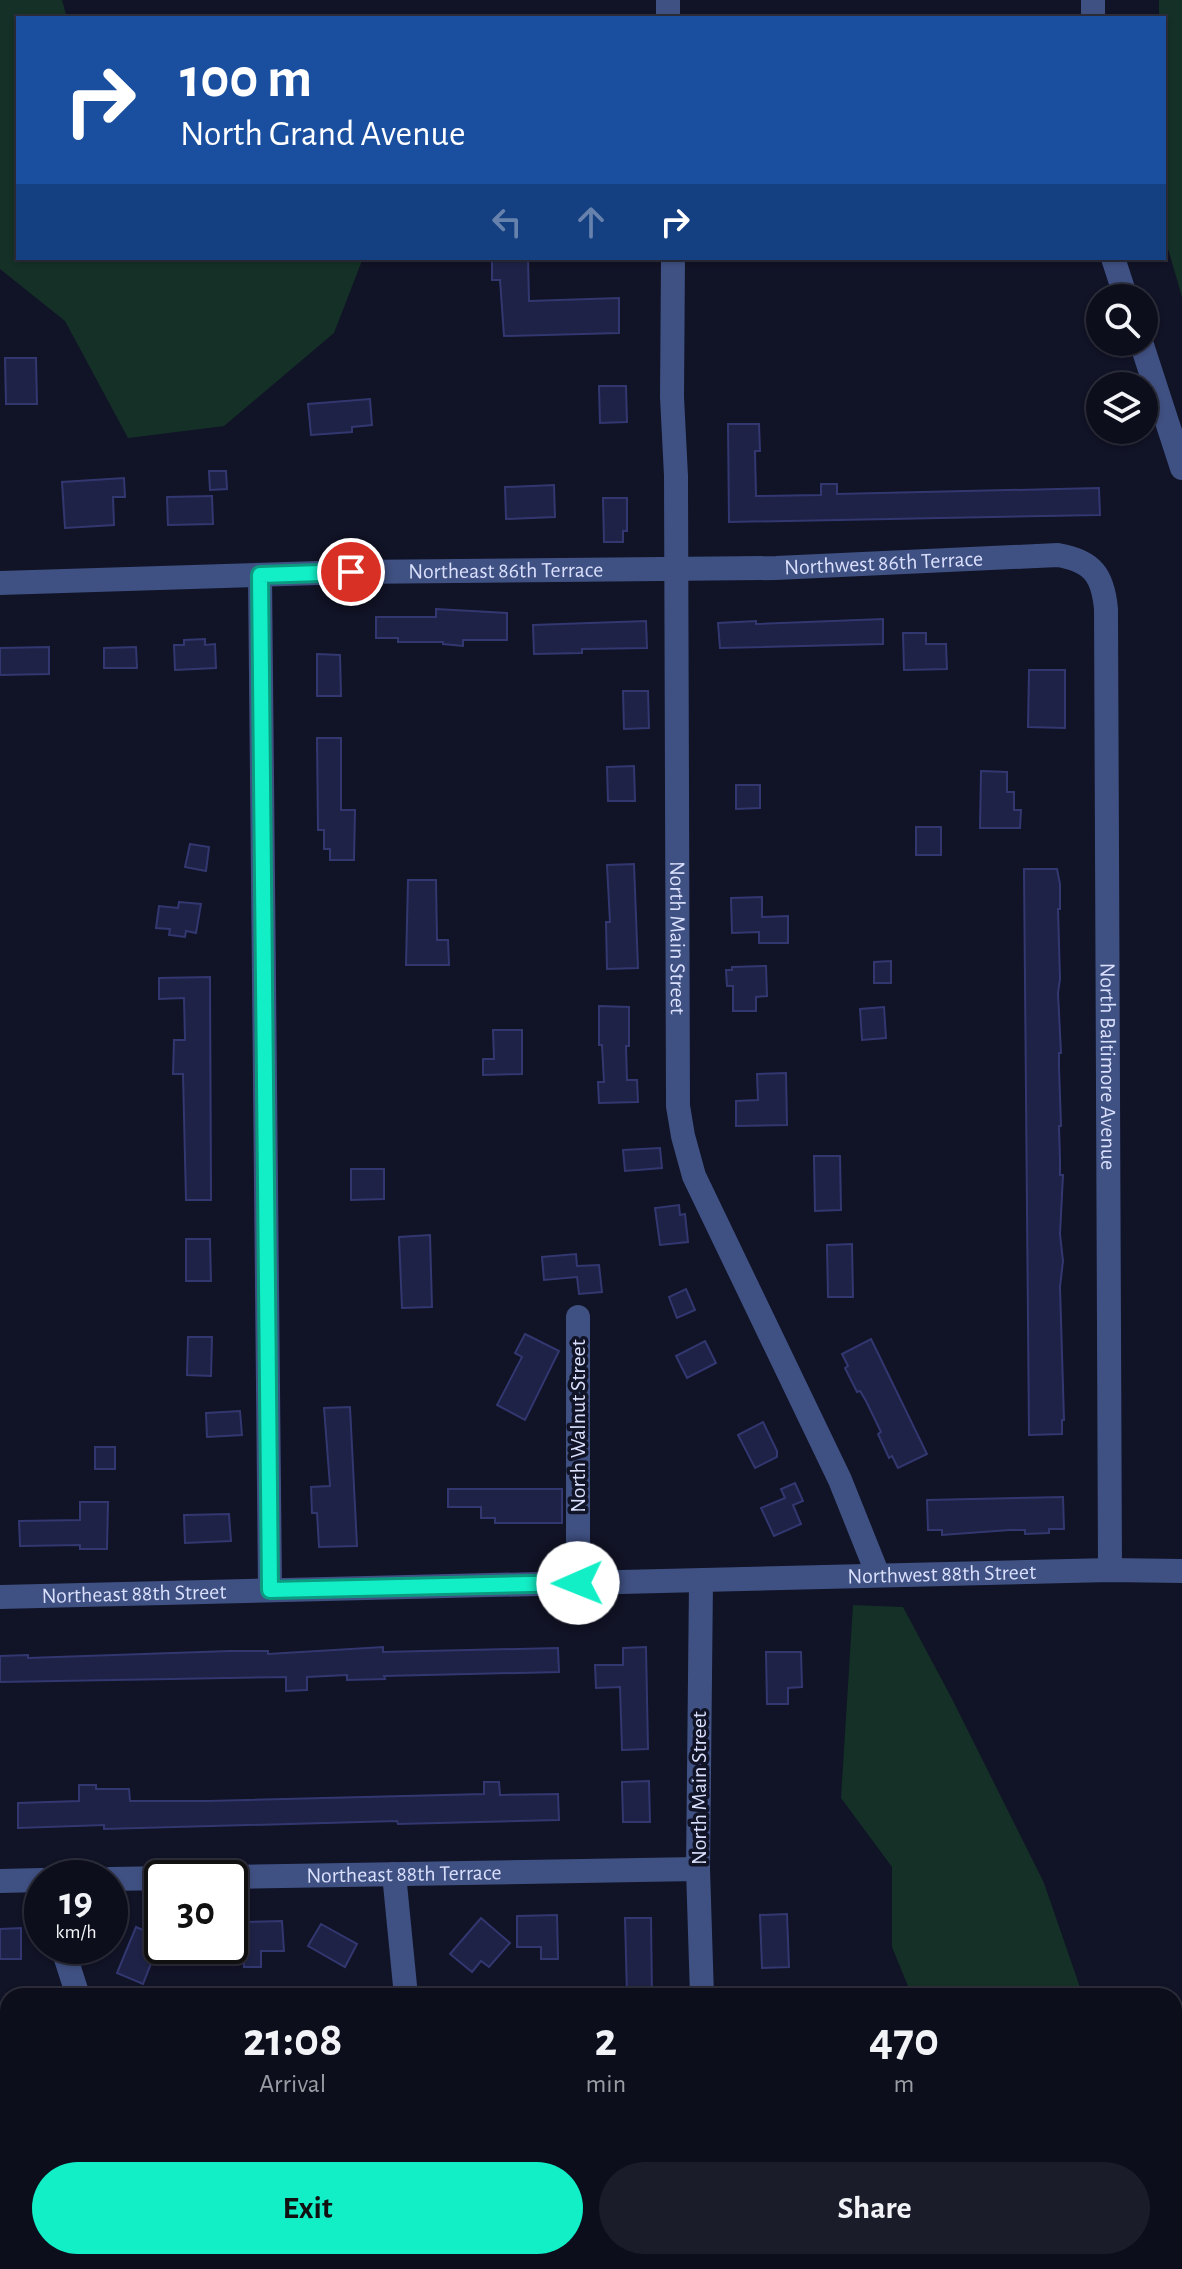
<!DOCTYPE html>
<style>
:root{--surface:#0d0e1c;--page:#1b1c29;--text:#f1f3f6;--muted:#9a9ca3;--line:#2d2e3b;--accent:#12efc7}
body{margin:0;font-family:"Alegreya Sans",sans-serif;background:var(--page);color:var(--text);height:100vh;display:flex;flex-direction:column;font-size:30px;white-space:nowrap}
*{box-sizing:border-box;margin:0}
p{font-size:26px;color:var(--muted)}
.icon{flex:none;width:44px;height:44px;fill:none;stroke:currentColor;stroke-width:2;stroke-linecap:round;stroke-linejoin:round}
.map{position:relative;flex:1;overflow:hidden}
.panel{position:absolute;left:0px;top:1988px;width:1182px;height:282px;display:flex;flex-direction:column;background:var(--surface);border-radius:24px 24px 0 0;box-shadow:0 2px 6px #0004,0 0 0 2px var(--line)}
.panel>*{flex:none}
.hud{position:absolute;left:16px;top:16px;width:1150px;height:244px;border-radius:0px;box-shadow:0 2px 6px #0004,0 0 0 2px var(--line);background:#1a4fa0;color:#fff;overflow:hidden}
.controls{position:absolute;left:1086px;top:284px;display:grid;gap:16px}
.controls a{display:grid;place-items:center;width:72px;height:72px;border-radius:50%;background:var(--surface);box-shadow:0 2px 6px #0004,0 0 0 2px var(--line);font-size:40px}
.speed{position:absolute;left:24px;top:1860px;display:flex;gap:16px;font-size:40px;font-weight:700;text-align:center}
.speed>*{display:grid;place-content:center;width:104px;height:104px;border-radius:50%;background:var(--surface);box-shadow:0 2px 6px #0004,0 0 0 2px var(--line);line-height:1}
.speed small{font-size:20px;font-weight:400}
.speed .limit{border:4px solid #111;border-radius:12px;background:#fff;color:#111}
.pin{position:absolute;display:grid;place-items:center;width:68px;height:68px;color:#fff;margin:-34px;border:4px solid #fff;border-radius:50%;box-shadow:0 2px 8px #0007}
.me{position:absolute;width:88px;margin:-44px;rotate:269deg;stroke-linejoin:round;filter:drop-shadow(0 0 6px #0008)}
.turn{display:flex;align-items:center;gap:28px;height:168px;padding:0 32px;font-size:36px}
.turn .icon{width:104px;height:104px;stroke-width:2.5}
.turn b{display:block;font-size:56px;line-height:68px}
.lanes{display:flex;align-items:center;height:76px;padding:0 32px;background:#0003;justify-content:center;gap:40px;direction:ltr}
.lanes .off{opacity:.35}
.eta{display:flex;justify-content:space-evenly;align-items:center;height:136px;text-align:center}
.eta b{font-size:48px;font-weight:700;line-height:56px}
.cta{display:flex;gap:16px;margin-top:auto;padding:16px 32px}
.cta a{flex:1;height:92px;border-radius:48px;background:var(--accent);color:#111;font-size:32px;font-weight:700;line-height:92px;text-align:center}
.cta a+a{background:var(--page);color:var(--text)}
.map>svg:first-child{display:block}
.green{fill:#143027}
.building{fill:#1e2246;stroke:#323770;stroke-width:2}
.lines{fill:none;stroke-linecap:round;stroke-linejoin:round}
.minor{stroke:#3f5082;stroke-width:24}
.route-casing{stroke:#0c9b81;stroke-width:20}
.route{stroke:#12efc7;stroke-width:14}
.labels{text-anchor:middle;dominant-baseline:central;stroke-width:7;stroke-linejoin:round;paint-order:stroke}
.street-label{font-size:22px;fill:#d9dffc;stroke:#111326}
</style>
<div class="map">
<svg width="1182" height="2269" viewBox="0 0 1182 2269">
<rect width="100%" height="100%" fill="#111326"/>
<!-- green -->
<g class="green">
<path d="M0 0H62L67 18H18V258H363L334 333 224 426 128 438 65 321 0 269Z"/>
<path d="M1159 0H1182V297L1164 235V18H1159Z"/>
<path d="M853 1605 903 1607 950 1695 1044 1883 1083 1996H912L892 1947V1867L841 1798Z"/>
<path d="M1174 2134 1182 2145V2269H1110L1107 2262H1174Z"/>
<path d="M963 2262H1034V2269H967Z"/>
</g>
<!-- building -->
<g class="building">
<path d="M492 258H528L529 301 619 298V333L504 336 500 280H492Z"/>
<path d="M5 358H36L37 404H6Z"/>
<path d="M599 386H626L627 422 600 423Z"/>
<path d="M370 399 372 425 352 427V432L311 435 308 404Z"/>
<path d="M728 424H759L760 451H755L756 496 821 495V484H837V494L1099 488 1100 515 729 522Z"/>
<path d="M209 471H226L227 489 210 490Z"/>
<path d="M124 478 125 497H113L114 525 65 528 62 482Z"/>
<path d="M554 485 555 517 506 519 505 487Z"/>
<path d="M212 496 213 524 168 525 167 497Z"/>
<path d="M603 498H627V531H623V542H604Z"/>
<path d="M436 609 507 613V640H463V646L443 644V642H398V638H376V617H436Z"/>
<path d="M883 619V644L720 648 718 623 756 621V624Z"/>
<path d="M646 621 647 648 582 649V653L534 654 533 625Z"/>
<path d="M903 633H926V644H946L947 669 904 670Z"/>
<path d="M205 639V645L215 644 216 668 175 670 174 645H184V640Z"/>
<path d="M49 647V674L0 675V648Z"/>
<path d="M136 647 137 668H104V648Z"/>
<path d="M317 654 340 655 341 696H317Z"/>
<path d="M1029 670H1065V728L1028 727Z"/>
<path d="M623 691H648L649 728 624 729Z"/>
<path d="M317 738H341V810H355L354 860H330V849H324V830H318Z"/>
<path d="M634 766 635 801H608L607 767Z"/>
<path d="M981 771 1007 772V792H1014V810H1021L1020 828H980Z"/>
<path d="M736 785H760V808L736 809Z"/>
<rect x="916" y="827" width="25" height="28"/>
<path d="M190 844 209 847 206 871 185 867Z"/>
<path d="M634 864 638 968 607 969 606 922H610L607 865Z"/>
<path d="M1024 869H1057L1060 884V909H1058L1060 979 1058 993 1061 1053H1059V1067L1061 1126H1059L1060 1160V1175H1063L1060 1234 1063 1261 1060 1287 1064 1420H1062V1434L1029 1435Z"/>
<path d="M408 880H436L437 940H448L449 965H406Z"/>
<path d="M762 897V917L788 916V943H759V932L732 933 731 898Z"/>
<path d="M179 902 201 904 196 933 186 931 185 937 169 935 170 929 156 928 159 906 178 908Z"/>
<path d="M891 961V983H874V962Z"/>
<path d="M766 966 767 996 756 997V1011H733V986H727L726 970H732V967Z"/>
<path d="M210 977 211 1200H186L183 1074H173L174 1040H185L184 998 159 999V978Z"/>
<path d="M599 1006 629 1007V1046H626L627 1080H637L638 1102 599 1103 598 1082H604L602 1045H599Z"/>
<path d="M884 1007 886 1038 862 1040 860 1009Z"/>
<path d="M493 1030H522V1074L483 1075V1059H494Z"/>
<path d="M786 1073 787 1125 736 1126V1101L758 1100 757 1074Z"/>
<path d="M660 1148 662 1168 625 1171 623 1150Z"/>
<path d="M814 1156H840L841 1210 815 1211Z"/>
<path d="M351 1169H384V1199L351 1200Z"/>
<path d="M679 1205 680 1215 685 1214 688 1242 660 1245 655 1208Z"/>
<path d="M430 1235 432 1307 402 1308 399 1237Z"/>
<path d="M186 1239H210L211 1281H186Z"/>
<path d="M852 1244 853 1297H828L827 1245Z"/>
<path d="M576 1254 577 1266 599 1265 602 1292 579 1294 577 1277 544 1280 542 1257Z"/>
<path d="M686 1289 695 1310 677 1318 669 1297Z"/>
<path d="M525 1334 559 1351 525 1420 497 1405 522 1357 515 1353Z"/>
<path d="M188 1337H212L211 1376 187 1375Z"/>
<path d="M871 1339 927 1454 898 1468 892 1456 889 1458 878 1434 881 1432 866 1401 860 1391 857 1392 845 1368 848 1366 842 1354Z"/>
<path d="M705 1341 716 1363 687 1378 676 1356Z"/>
<path d="M350 1407 357 1546 319 1547 317 1513H312L311 1487 330 1486 324 1408Z"/>
<path d="M240 1411 242 1435 207 1437 206 1413Z"/>
<path d="M763 1422 777 1451V1457L755 1468 738 1435Z"/>
<rect x="95" y="1447" width="20" height="22"/>
<path d="M795 1483 803 1501 793 1505 801 1524 774 1536 761 1508 785 1498 781 1489Z"/>
<path d="M448 1489H562V1523H495V1518H481V1507H448Z"/>
<path d="M1063 1497 1064 1529H1049V1533L1025 1534V1530H1010L942 1535V1530H928L927 1500Z"/>
<path d="M80 1502H108L107 1549H80V1545L20 1546 19 1521 80 1520Z"/>
<path d="M229 1514 231 1541 185 1543 184 1515Z"/>
<path d="M383 1647V1652L558 1648 559 1672 384 1676 385 1679 347 1680V1675L307 1677V1690L286 1691V1677L0 1682V1656L28 1655V1658L230 1651H268V1654Z"/>
<path d="M646 1647 648 1749 622 1750 620 1687 596 1688 595 1665H623V1648Z"/>
<path d="M766 1652H801L802 1687 788 1688V1704H767Z"/>
<path d="M649 1781 650 1822H623L622 1782Z"/>
<path d="M484 1782H499L500 1795 558 1794 559 1820 398 1824 397 1821 104 1829V1825L18 1828V1803L79 1801V1785H96V1789H129L130 1801H208L484 1794Z"/>
<path d="M787 1914 789 1967 762 1968 760 1915Z"/>
<path d="M557 1915 558 1959H541V1947H517V1916Z"/>
<path d="M481 1918 510 1943 489 1967 481 1961 472 1972 450 1954Z"/>
<path d="M625 1918H651L652 1996H627Z"/>
<path d="M282 1921 284 1951H261V1967H244L242 1922Z"/>
<path d="M321 1924 357 1944 345 1967 308 1946Z"/>
<path d="M136 1927 161 1938 143 1984 117 1973Z"/>
<path d="M21 1928V1959H0V1929Z"/>
</g>
<g class="lines">
<!-- minor -->
<g class="minor">
<path d="M1093 0V18"/>
<path d="M668 18V0"/>
<path id="s1" d="M673 258 672 397 676 476 678 1106 683 1136 694 1176 840 1480 878 1575"/>
<path d="M1113 258 1126 298"/>
<path d="M1141 342 1182 468"/>
<path d="M260 575 270 1590"/>
<path id="s2" d="M0 583 351 572 776 568 1058 555C1093 561 1103 576 1106 609L1110 1570"/>
<path d="M578 1317V1583"/>
<path d="M701 1581 698 1869 702 1996"/>
<path id="s3" d="M0 1597 1110 1570 1182 1571"/>
<path d="M394 1874 406 1996"/>
<path id="s4" d="M110 1879 698 1869"/>
<path d="M0 1881 42 1880"/>
<path d="M62 1946 78 1996"/>
<path d="M150 2262 151 2269"/>
<path d="M428 2262 429 2269"/>
<path d="M707 2262V2269"/>
</g>
</g>
<g class="lines">
<!-- route casing -->
<g class="route-casing">
<path id="route" d="M351 572 260 575 270 1590 578 1583"/>
</g>
<!-- route -->
<use href="#route" class="route"/>
</g>
<g class="labels">
<!-- street labels -->
<g class="street-label">
<text stroke="none"><textPath href="#s2" startOffset="884">Northwest 86th Terrace</textPath></text>
<text stroke="none"><textPath href="#s2" startOffset="506">Northeast 86th Terrace</textPath></text>
<text stroke="none"><textPath href="#s1" startOffset="680">North Main Street</textPath></text>
<text stroke="none"><textPath href="#s2" startOffset="1596">North Baltimore Avenue</textPath></text>
<text transform="translate(578 1426) rotate(-90)">North Walnut Street</text>
<text stroke="none"><textPath href="#s3" startOffset="942">Northwest 88th Street</textPath></text>
<text stroke="none"><textPath href="#s3" startOffset="134">Northeast 88th Street</textPath></text>
<text transform="translate(699 1788) rotate(-90)">North Main Street</text>
<text stroke="none"><textPath href="#s4" startOffset="294">Northeast 88th Terrace</textPath></text>
</g>
</g>
</svg>
<div class="controls">
<a><svg class="icon" aria-label="search" viewBox="0 0 24 24"><circle cx="10" cy="10" r="6"/><path d="M15 15l6 6"/></svg></a>
<a><svg class="icon" aria-label="layers" viewBox="0 0 24 24"><path d="M12 4l9 5-9 5-9-5zM3 14l9 5 9-5"/></svg></a>
</div>
<div class="speed"><div>19<small>km/h</small></div><div class="limit">30</div></div>
<div class="pin" style="left:351px;top:572px;background:#d93025"><svg class="icon" aria-label="arrive" viewBox="0 0 24 24"><path d="M6 21V4h12l-3 4 3 4H6"/></svg></div>
<svg class="me" style="left:578px;top:1583px" viewBox="-20 -20 40 40"><circle r="19" fill="#fff"/><path d="M0-13L10 11 0 6-10 11z" fill="#12efc7"/></svg>
<div class="hud">
<div class="turn"><svg class="icon" aria-label="right" viewBox="0 0 24 24"><path d="M7 20v-9h11M14 6l5 5-5 5"/></svg><div><b>100 m</b>North Grand Avenue</div></div>
<div class="lanes"><svg class="icon off" aria-label="left" viewBox="0 0 24 24"><path d="M17 20v-9H6M10 6l-5 5 5 5"/></svg><svg class="icon off" aria-label="ahead" viewBox="0 0 24 24"><path d="M12 20V5M6 11l6-6 6 6"/></svg><svg class="icon" aria-label="right" viewBox="0 0 24 24"><path d="M7 20v-9h11M14 6l5 5-5 5"/></svg></div>
</div>
<section class="panel">
<div class="eta">
<div><b>21:08</b><p>Arrival</p></div>
<div><b>2</b><p>min</p></div>
<div><b>470</b><p>m</p></div>
</div>
<div class="cta"><a>Exit</a><a>Share</a></div>
</section>
</div>
